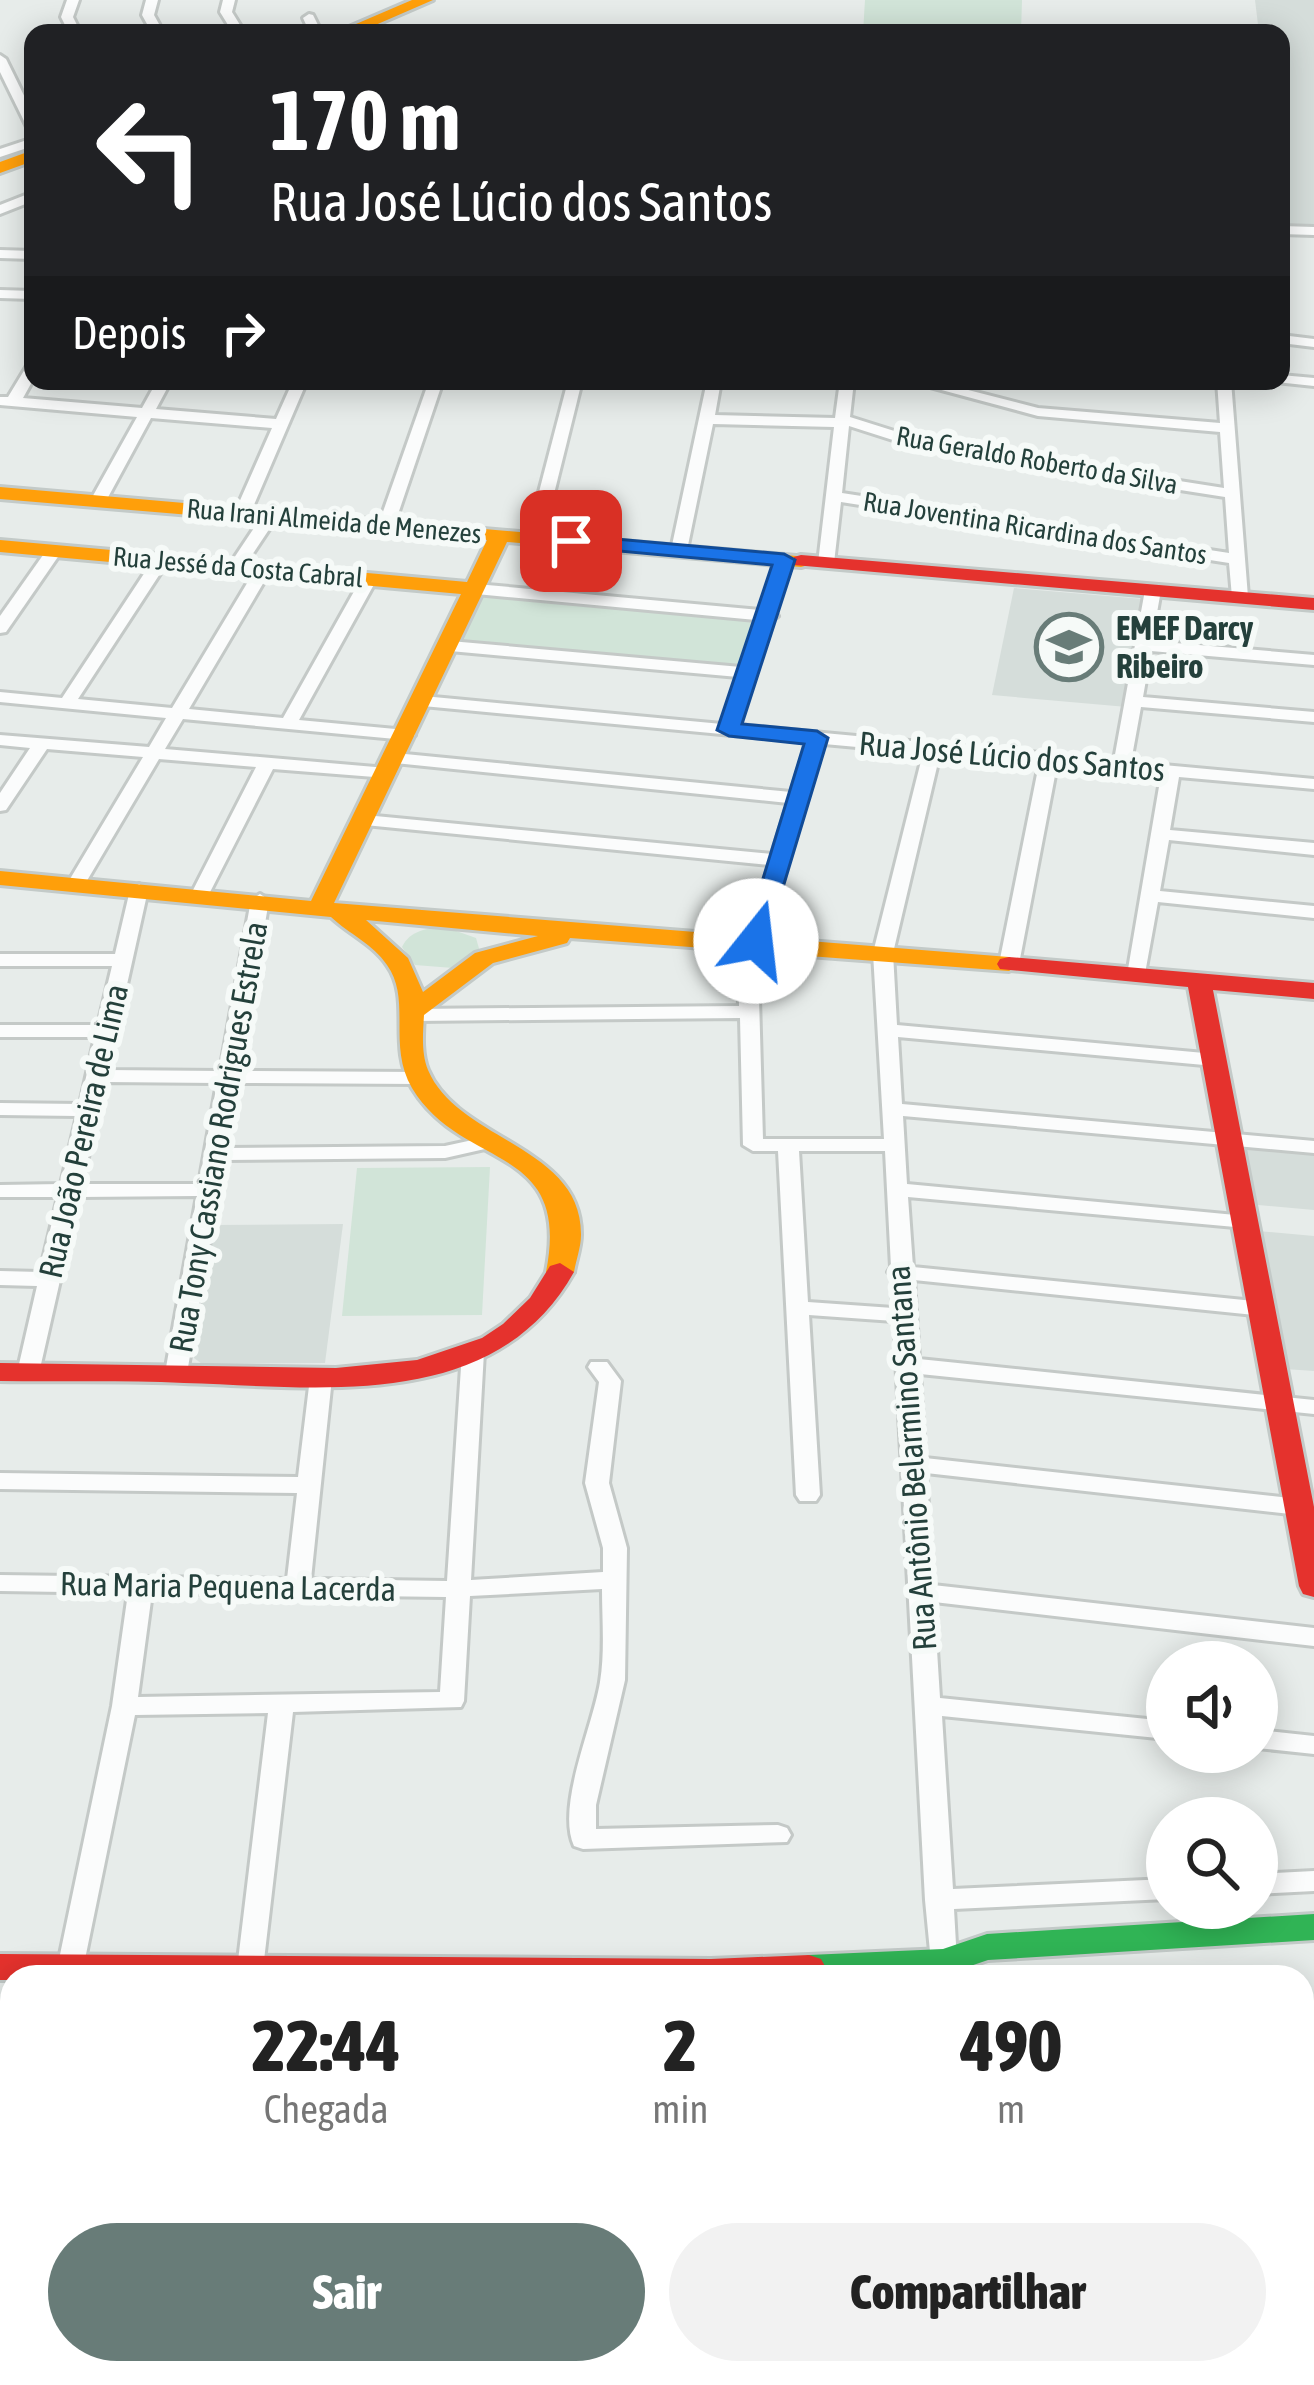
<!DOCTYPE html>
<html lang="pt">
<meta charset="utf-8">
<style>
:root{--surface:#fff;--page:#f2f2f2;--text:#222;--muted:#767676;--accent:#687c78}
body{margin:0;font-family:"Asap Condensed",sans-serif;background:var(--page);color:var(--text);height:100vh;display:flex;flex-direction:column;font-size:45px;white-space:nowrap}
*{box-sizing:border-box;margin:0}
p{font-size:39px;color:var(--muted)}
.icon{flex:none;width:66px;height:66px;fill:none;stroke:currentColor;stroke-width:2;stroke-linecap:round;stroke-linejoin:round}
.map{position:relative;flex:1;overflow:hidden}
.panel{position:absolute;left:0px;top:1965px;width:1314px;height:420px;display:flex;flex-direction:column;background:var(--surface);border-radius:36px 36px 0 0;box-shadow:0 6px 30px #0003}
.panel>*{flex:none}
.guide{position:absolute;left:24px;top:24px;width:1266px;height:366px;border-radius:24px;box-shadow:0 6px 30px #0003;background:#202124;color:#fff;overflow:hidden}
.controls{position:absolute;left:1146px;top:1641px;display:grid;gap:24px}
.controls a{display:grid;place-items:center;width:132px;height:132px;border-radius:50%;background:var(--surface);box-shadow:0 6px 30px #0003;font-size:60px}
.pin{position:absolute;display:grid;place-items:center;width:102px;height:102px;color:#fff;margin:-51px;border-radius:24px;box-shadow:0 6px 18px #0006}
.me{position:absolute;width:132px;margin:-66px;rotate:16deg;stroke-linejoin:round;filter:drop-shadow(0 0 9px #0008)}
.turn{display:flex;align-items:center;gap:42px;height:252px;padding:0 48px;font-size:54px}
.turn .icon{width:156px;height:156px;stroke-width:2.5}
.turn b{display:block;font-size:84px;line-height:102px}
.then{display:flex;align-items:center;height:114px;padding:0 48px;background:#0003;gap:24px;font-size:45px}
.eta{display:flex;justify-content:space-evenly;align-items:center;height:204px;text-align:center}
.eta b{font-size:72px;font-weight:800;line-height:84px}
.cta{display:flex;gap:24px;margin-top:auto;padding:24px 48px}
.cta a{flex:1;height:138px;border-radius:72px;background:var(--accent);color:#fff;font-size:48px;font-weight:800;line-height:138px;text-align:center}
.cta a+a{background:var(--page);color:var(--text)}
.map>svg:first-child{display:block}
.built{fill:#d5ddda}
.green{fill:#d1e4d8}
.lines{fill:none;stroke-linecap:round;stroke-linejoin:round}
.street-casing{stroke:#c4c9c7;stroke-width:6}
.fast-casing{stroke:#c3cac8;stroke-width:6}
.slow-casing{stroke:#c3cac8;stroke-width:6}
.jam-casing{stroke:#c3cac8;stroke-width:6}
.street{fill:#fbfcfc;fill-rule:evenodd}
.fast{fill:#30b455;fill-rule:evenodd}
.slow{fill:#ff9f0a;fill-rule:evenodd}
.jam{fill:#e5322d;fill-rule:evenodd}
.route{fill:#1a73e8;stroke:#114b97;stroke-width:3}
.labels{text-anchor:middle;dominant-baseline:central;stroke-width:12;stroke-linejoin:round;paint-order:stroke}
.far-street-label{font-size:27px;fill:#24403b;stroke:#f6faf8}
.poi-label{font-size:33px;font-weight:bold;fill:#24403b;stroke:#f6faf8;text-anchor:start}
.street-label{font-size:33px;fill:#24403b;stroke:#f6faf8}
</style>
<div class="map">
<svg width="1314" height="2385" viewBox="0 0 1314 2385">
<rect width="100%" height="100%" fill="#e7ecea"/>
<!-- built -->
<g class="built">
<path d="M1255 0H1314V227L1281 226V33H1259Z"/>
<path d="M1014 588 1143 599 1127 707 992 695Z"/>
<path d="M1238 1143 1314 1150V1210L1247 1204Z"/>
<path d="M343 1224 325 1363 202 1364 194 1358 212 1225Z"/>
<path d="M1258 1231 1314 1236V1371L1285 1369Z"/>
</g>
<!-- green -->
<g class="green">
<path d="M865 0H1022L1021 33H863Z"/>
<path d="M481 596 759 620 742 669 458 643Z"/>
<path d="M445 927 476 938 480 952 453 968 415 965 402 947C410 930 428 928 445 927Z"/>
<path d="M490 1167 482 1315 342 1316 357 1168Z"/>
</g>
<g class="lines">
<!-- street casing -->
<g class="street-casing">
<g id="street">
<path d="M67 0H79L73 17 81 33H69L61 17Z"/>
<path d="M146 0H158L154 15 164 33H152L142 15Z"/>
<path d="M223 0H235L232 12 245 33H233L220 12Z"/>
<path d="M309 14 313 15 322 33H310L303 18Z"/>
<path d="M0 55 6 59 33 114V131L27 127 0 72Z"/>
<path d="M33 138V146L0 157V149Z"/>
<path d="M33 192V201L0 214V205Z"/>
<path d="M1281 226 1314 227V235L1281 234Z"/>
<path d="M0 250 33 251V259L0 258Z"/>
<path d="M0 290 33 291V299L0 298Z"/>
<path d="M1281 335 1314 339V347L1281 343Z"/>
<path d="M33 363V380L23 398 142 408 157 381H171L156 409 276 419 293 381H307L250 514 242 519 234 514 272 428 151 418 106 501 98 506 92 504 90 501 137 417 0 405V397H8L28 364Z"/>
<path d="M1281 375 1314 378V386L1276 382 1281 381Z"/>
<path d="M429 381H443L394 526 392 529H380L378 526Z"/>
<path d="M568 381H582L543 538 535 543 527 538Z"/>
<path d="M707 381H721L715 415 835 418 840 381H854L850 417 926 441 1224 488 1220 432 1038 416 908 381H933L1038 408 1220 423 1217 381H1231L1248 597 1240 602 1232 597 1229 563 841 502 834 563 832 566H820L818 563 834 427 713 424 687 550 679 555 673 553 671 550ZM849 426 924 450 1225 497 1229 553 842 493Z"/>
<path d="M270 511 278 516 244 567 236 572 230 570 228 567 262 516Z"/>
<path d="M54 546 62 551 6 632 0 633V616L48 548Z"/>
<path d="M161 555 169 560 78 699 172 708 255 570 263 565 271 570 189 709 283 718 361 579 369 574 377 579 299 720 406 730 415 735 406 740 183 719 165 749 387 768 396 773 387 778 273 769 208 896 199 902 190 896 256 767 159 759 85 884 76 890 67 884 143 757 47 749 6 810 0 811V793L30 748 0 745V735L149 747 166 718 0 702V692L62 698 155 557Z"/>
<path d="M784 555 792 560 775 612 778 616 773 620 739 725 1114 760 1145 590 1153 585 1161 590 1152 641 1314 655V665L1151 651 1143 697 1314 712V722L1141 707 1131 762 1314 779V789L1179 777 1170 830 1314 843V855L1169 840 1160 891 1314 906V918L1158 902 1144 979 1137 981 1127 975 1161 775 1057 765 1019 964 1009 970 999 964 1039 764 940 754 893 953 897 1025 1215 1054 1225 1060 1215 1066 898 1037 902 1104 1314 1141V1153L903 1116 907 1184 1246 1216 1257 1222 1246 1228 908 1197 913 1267 1264 1302 1275 1309 1264 1316 914 1280 919 1359 1314 1400V1414L920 1374 925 1458 1299 1499 1307 1501 1311 1507 1307 1513 1299 1515 926 1473 933 1585 1314 1628V1646L934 1602 940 1698 1167 1721V1739L942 1716 953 1889 1167 1879V1899L954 1909 957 1962 954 1969 944 1972 934 1969 931 1962 925 1900 894 1321 809 1315 820 1495 816 1501H800L796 1495 778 1151H753L743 1145 740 1018 415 1021 405 1015 415 1009 739 1006 738 963 769 865 365 825 356 820 365 815 772 854 788 803 395 763 386 758 395 753 791 792 807 742 423 706 414 701 423 696 722 724 738 677 450 651 442 646 450 641 741 667 756 620 476 594 468 589 476 584 760 610 776 560ZM824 744 923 753 873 953 884 1139H763L758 963ZM799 1151H885L891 1267 888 1272 892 1277 893 1308 808 1302Z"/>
<path d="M139 884 148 890 108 1070 220 1071 251 900 260 894 269 900 240 1071 419 1072 429 1078 419 1084 238 1083 226 1148 445 1146 491 1136 501 1142 498 1146 445 1158 224 1160 187 1373 176 1380 165 1373 197 1196 79 1197 39 1373 28 1380 17 1373 37 1286 0 1285V1271L40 1272 58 1197H0V1185L61 1184 77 1116 0 1115V1103L80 1104 95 1037H0V1025H98L112 966H0V954H115L130 890ZM105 1082 217 1083 199 1184H82Z"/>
<path d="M473 1345 484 1352 471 1580 603 1572V1548L585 1483 599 1382 588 1367 591 1362H607L621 1381 609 1483 627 1548 625 1680 596 1805V1829L778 1825 787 1828 791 1835 787 1842 583 1849 574 1846C556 1806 593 1726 600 1682 605 1652 602 1619 602 1589L470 1596 464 1701 461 1707 293 1712 263 1969 260 1976 242 1977 237 1969 268 1713 135 1715 83 1969 78 1977 60 1976 57 1969 112 1706 128 1593 0 1591V1575L287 1579 297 1493 0 1489V1473L298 1477 310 1378 321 1371 332 1378 311 1579 447 1581 462 1352ZM152 1593 446 1597 440 1692 138 1697Z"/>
<path d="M1257 1730 1314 1736V1754L1257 1748Z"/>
<path d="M1314 1871V1891L1257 1894V1874Z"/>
<rect x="1302" y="2076" width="12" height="22"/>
<rect x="0" y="2110" width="12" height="22"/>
<rect x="1302" y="2226" width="12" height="24"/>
<rect x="0" y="2267" width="12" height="24"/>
<rect x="571" y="2373" width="30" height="12"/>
</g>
</g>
<!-- fast casing -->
<g class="fast-casing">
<g id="fast">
<path d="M1314 1914V1940L988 1960 944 1975 796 1977 792 1968 797 1959 809 1955 943 1949 987 1934Z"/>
<rect x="758" y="2373" width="38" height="12"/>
<path d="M961 2373H999L1000 2385H962Z"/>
</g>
</g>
<!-- slow casing -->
<g class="slow-casing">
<g id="slow">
<path d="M412 0H433L357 33H335Z"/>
<path d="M33 150V161L0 173V162Z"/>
<path d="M0 487 808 557V565L801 567 507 542 334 903 1009 957 1021 964 1009 971 570 938 567 943 493 963 424 1015C423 1033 421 1053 428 1070 458 1141 582 1146 581 1235 581 1247 576 1260 574 1272L560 1281 550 1278 546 1272C572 1142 462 1171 412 1088 387 1045 412 1000 387 965 373 944 349 934 331 917L0 885V871L311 901 461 594 0 552V540L467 582 487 540 0 499ZM366 920 538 936 475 953 423 992 408 958Z"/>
</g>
</g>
<!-- jam casing -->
<g class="jam-casing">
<g id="jam">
<path d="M801 555 1314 598V610L794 565V557Z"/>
<path d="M1009 957 1314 983V999L1213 990 1314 1507V1597L1303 1594 1299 1586 1188 987 1000 969 997 964 1000 959Z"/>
<path d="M560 1263 574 1272C495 1413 321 1387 184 1383 123 1380 61 1382 0 1381V1363L336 1368 417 1360 482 1338 503 1324 530 1298 550 1266Z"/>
<path d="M0 1954 711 1959 809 1955 821 1959 826 1968 822 1977 0 1980Z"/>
</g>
</g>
<!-- street -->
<use href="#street" class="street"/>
<!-- fast -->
<use href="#fast" class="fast"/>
<!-- slow -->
<use href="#slow" class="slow"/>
<!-- jam -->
<use href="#jam" class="jam"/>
</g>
<!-- route -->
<path class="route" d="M571 535 784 554 795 560 742 724 817 731 828 738 765 947H747L744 941 804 744 729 736 717 730 772 565 564 546V537Z"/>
<!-- icons -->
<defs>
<g id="school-ring" transform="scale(3.45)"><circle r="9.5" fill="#f6faf8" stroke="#687c78" stroke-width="1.5"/><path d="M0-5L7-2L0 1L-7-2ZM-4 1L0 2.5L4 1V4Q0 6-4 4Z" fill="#687c78"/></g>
</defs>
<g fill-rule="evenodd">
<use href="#school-ring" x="1069" y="647"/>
</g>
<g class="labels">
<!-- far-street labels -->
<g class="far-street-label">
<text transform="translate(1037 460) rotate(10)">Rua Geraldo Roberto da Silva</text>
<text transform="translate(334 521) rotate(5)">Rua Irani Almeida de Menezes</text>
<text transform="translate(1035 528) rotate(9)">Rua Joventina Ricardina dos Santos</text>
<text transform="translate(238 567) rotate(5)">Rua Jessé da Costa Cabral</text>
</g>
<!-- poi labels -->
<g class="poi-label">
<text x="1116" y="628">EMEF Darcy<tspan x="1116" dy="38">Ribeiro</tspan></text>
</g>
<!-- street labels -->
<g class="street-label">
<text transform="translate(1012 756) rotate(5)">Rua José Lúcio dos Santos</text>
<text transform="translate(83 1131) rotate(-77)">Rua João Pereira de Lima</text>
<text transform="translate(218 1137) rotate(-80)">Rua Tony Cassiano Rodrigues Estrela</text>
<text transform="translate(911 1458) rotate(-94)">Rua Antônio Belarmino Santana</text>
<text transform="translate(228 1586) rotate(1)">Rua Maria Pequena Lacerda</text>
</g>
</g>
</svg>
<div class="controls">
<a><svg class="icon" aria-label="sound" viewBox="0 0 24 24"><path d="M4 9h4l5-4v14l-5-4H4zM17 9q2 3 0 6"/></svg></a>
<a><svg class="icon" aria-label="search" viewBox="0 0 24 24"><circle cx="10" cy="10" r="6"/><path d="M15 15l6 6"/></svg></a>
</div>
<div class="pin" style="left:571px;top:541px;background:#d93025"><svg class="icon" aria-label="arrive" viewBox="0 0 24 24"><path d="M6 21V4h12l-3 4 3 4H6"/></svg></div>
<svg class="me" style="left:756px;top:941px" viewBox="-20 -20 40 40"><circle r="19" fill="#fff"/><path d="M0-13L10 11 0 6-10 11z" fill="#1a73e8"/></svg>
<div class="guide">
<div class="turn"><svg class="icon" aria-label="left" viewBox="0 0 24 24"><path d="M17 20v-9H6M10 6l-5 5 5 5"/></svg><div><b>170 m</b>Rua José Lúcio dos Santos</div></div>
<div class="then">Depois<svg class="icon" aria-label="right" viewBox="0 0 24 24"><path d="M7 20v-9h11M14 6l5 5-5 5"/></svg></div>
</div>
<section class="panel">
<div class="eta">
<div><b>22:44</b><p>Chegada</p></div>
<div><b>2</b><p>min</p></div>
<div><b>490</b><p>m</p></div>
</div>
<div class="cta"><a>Sair</a><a>Compartilhar</a></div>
</section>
</div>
